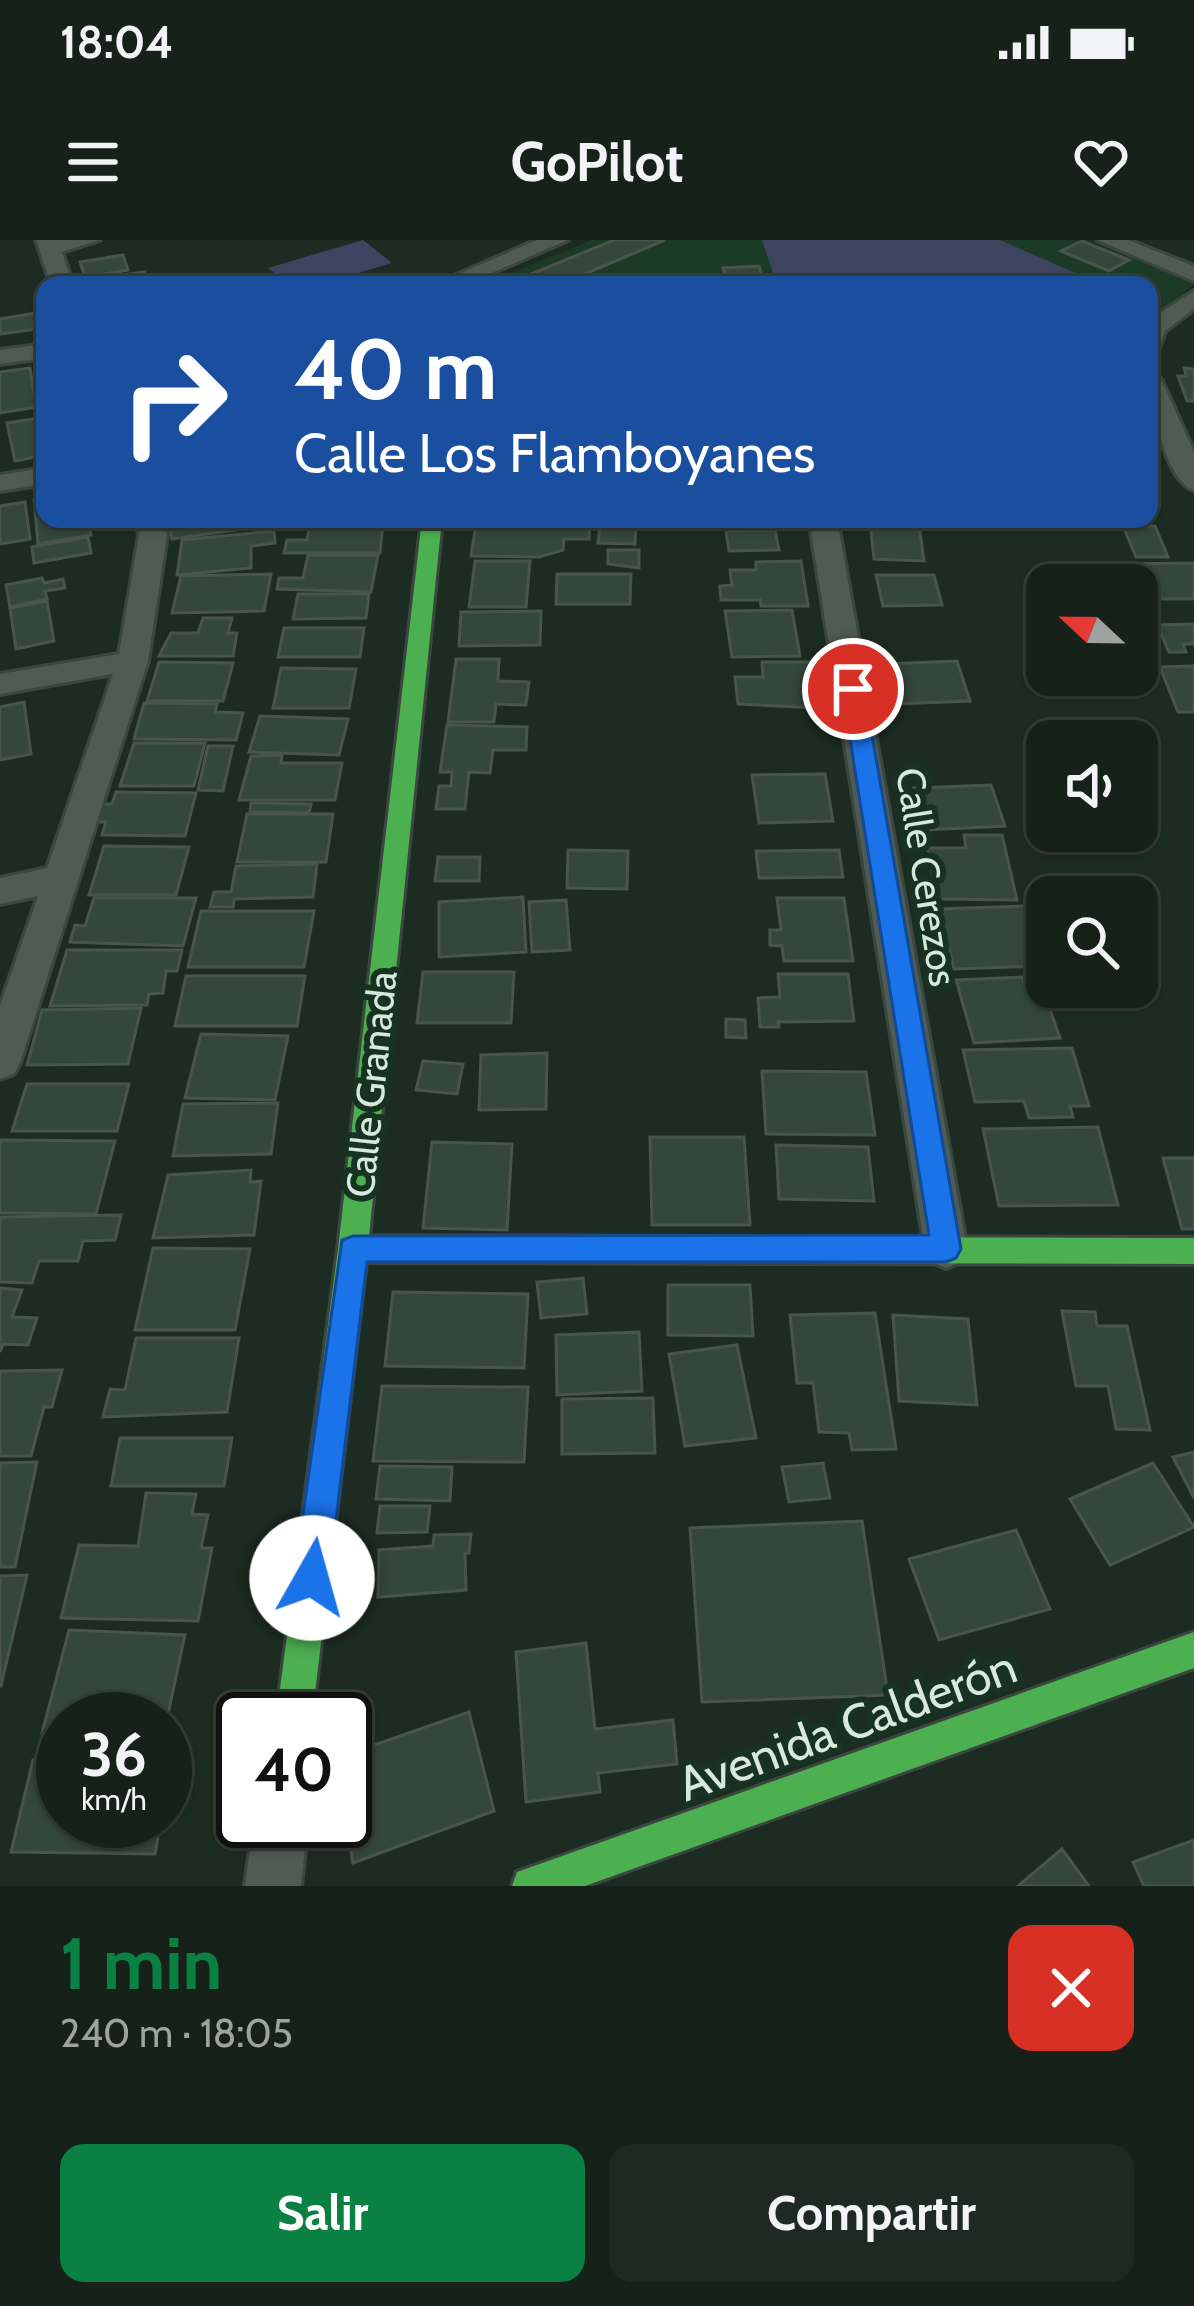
<!DOCTYPE html>
<html lang="es">
<meta charset="utf-8">
<style>
:root{--surface:#16211a;--page:#1f2923;--text:#f1f3f6;--muted:#9ea3a2;--line:#353e39;--accent:#0b8043}
body{margin:0;font-family:Cabin,sans-serif;background:var(--page);color:var(--text);height:100vh;display:flex;flex-direction:column;font-size:45px;white-space:nowrap}
*{box-sizing:border-box;margin:0}
p{font-size:39px;color:var(--muted)}
.icon{flex:none;width:66px;height:66px;fill:none;stroke:currentColor;stroke-width:2;stroke-linecap:round;stroke-linejoin:round}
.map{position:relative;height:1646px;overflow:hidden}
.drawer{display:flex;flex-direction:column;background:var(--surface);flex:1}
.drawer>*{flex:none}
.hud{position:absolute;left:36px;top:36px;width:1122px;height:252px;border-radius:24px;box-shadow:0 3px 9px #0004,0 0 0 3px var(--line);background:#1a4fa0;color:#fff;overflow:hidden}
.needle{width:78px;rotate:292deg}
.buttons{position:absolute;left:1026px;top:324px;display:grid;gap:24px}
.buttons a{display:grid;place-items:center;width:132px;height:132px;border-radius:24px;background:var(--surface);box-shadow:0 3px 9px #0004,0 0 0 3px var(--line);font-size:60px}
.speed{position:absolute;left:36px;top:1452px;display:flex;gap:24px;font-size:60px;font-weight:700;text-align:center}
.speed>*{display:grid;place-content:center;width:156px;height:156px;border-radius:50%;background:var(--surface);box-shadow:0 3px 9px #0004,0 0 0 3px var(--line);line-height:1}
.speed small{font-size:30px;font-weight:400}
.speed .limit{border:6px solid #111;border-radius:18px;background:#fff;color:#111}
.pin{position:absolute;display:grid;place-items:center;width:102px;height:102px;color:#fff;margin:-51px;border:6px solid #fff;border-radius:50%;box-shadow:0 3px 12px #0007}
.me{position:absolute;width:132px;margin:-66px;rotate:7deg;stroke-linejoin:round;filter:drop-shadow(0 0 9px #0008)}
.turn{display:flex;align-items:center;gap:42px;height:252px;padding:0 60px;font-size:54px}
.turn .icon{width:156px;height:156px;stroke-width:2.5}
.turn b{display:block;font-size:84px;line-height:102px}
.round{display:grid;place-items:center;flex:none;width:126px;height:126px;border-radius:24px;background:var(--page)}
.headline{display:flex;align-items:center;justify-content:space-between;height:204px;padding:0 60px}
h1{font-size:72px;font-weight:800;line-height:90px;color:var(--accent)}
.button{display:flex;gap:24px;margin-top:auto;padding:24px 60px}
.button a{flex:1;height:138px;border-radius:24px;background:var(--accent);color:#fff;font-size:48px;font-weight:800;line-height:138px;text-align:center}
.button a+a{background:var(--page);color:var(--text)}
.status{display:flex;justify-content:space-between;align-items:center;height:84px;padding:0 60px;background:var(--surface);direction:ltr}
.status svg{height:33px;fill:currentColor}
header{display:flex;justify-content:space-between;align-items:center;height:156px;padding:0 60px;background:var(--surface);font-size:54px;font-weight:800}
.map>svg:first-child{display:block}
.built{fill:#1b3b26}
.green{fill:#3c4460}
.building{fill:#34473c;stroke:#48544c;stroke-width:3}
.lines{fill:none;stroke-linecap:round;stroke-linejoin:round}
.street-casing{stroke:#3a463e;stroke-width:6}
.fast-casing{stroke:#3a463e;stroke-width:6}
.street{fill:#505b53;fill-rule:evenodd}
.fast{fill:#4caf50;fill-rule:evenodd}
.route{fill:#1a73e8;stroke:#114b97;stroke-width:3}
.labels{text-anchor:middle;dominant-baseline:central;stroke-width:12;stroke-linejoin:round;paint-order:stroke}
.street-label{font-size:39px;fill:#d9e8dd;stroke:#173220}
.near-street-label{font-size:48px;fill:#d9e8dd;stroke:#173220}
</style>
<div class="status"><b>18:04</b><svg viewBox="0 0 49 12"><path d="M0 12V9h3v3zM5 12V6h3v6zM10 12V3h3v9zM15 12V0h3v12zM26 1h20v11H26zM47 4h2v5h-2z"/></svg></div>
<header><svg class="icon" aria-label="menu" viewBox="0 0 24 24"><path d="M4 6h16M4 12h16M4 18h16"/></svg>GoPilot<svg class="icon" aria-label="heart" viewBox="0 0 24 24"><path d="M12 20l-8-8c-3-5 5-10 8-4 3-6 11-1 8 4z"/></svg></header>
<div class="map">
<svg width="1194" height="1646" viewBox="0 0 1194 1646">
<rect width="100%" height="100%" fill="#1d2c22"/>
<!-- built -->
<path class="built" d="M592 0H1087L1194 44 1149 82V45H493L494 40Z"/>
<!-- green -->
<g class="green">
<path d="M363 0 392 23 318 45H288L268 28Z"/>
<path d="M762 0H1000L1103 45H777Z"/>
</g>
<!-- building -->
<g class="building">
<path d="M614 0H665L559 45H530L519 39Z"/>
<path d="M1082 1 1129 20 1109 31 1061 11Z"/>
<path d="M123 15 128 30 85 37 80 22Z"/>
<path d="M759 26 765 45H728L723 28Z"/>
<path d="M145 32 148 45H90L101 43 99 38Z"/>
<path d="M36 73 38 89 0 94V79Z"/>
<path d="M30 128 36 167 0 173V132Z"/>
<path d="M1184 128 1194 129V161H1187L1178 136H1186Z"/>
<path d="M45 177V215L15 221 7 183Z"/>
<path d="M45 259V279H89L91 295 38 304 34 260Z"/>
<path d="M25 262 30 299 0 304V266Z"/>
<path d="M169 279H241L243 289 172 299Z"/>
<path d="M561 279H590L589 299H564L563 310 539 317 471 316 476 284 560 285Z"/>
<path d="M383 283 380 313H284L287 300H307L310 284Z"/>
<path d="M870 283 919 285 924 321 874 319Z"/>
<path d="M600 286 636 287 635 304 598 303Z"/>
<path d="M1123 286H1155L1168 317H1136Z"/>
<path d="M775 290 779 310 729 311 726 291Z"/>
<path d="M274 291 275 303 251 306V328L177 335 182 300Z"/>
<path d="M88 297 91 313 34 323 32 307Z"/>
<path d="M608 310H639V328L608 324Z"/>
<path d="M308 315H378L371 352 277 349 279 338H303Z"/>
<path d="M475 321H530L526 367H469Z"/>
<path d="M801 321 808 366H761L760 360H721L720 346 732 345 730 330H756V322Z"/>
<path d="M1194 323V359H1152L1155 365 1137 366V345H1128L1120 324Z"/>
<path d="M1063 333H1101L1105 345H1067Z"/>
<path d="M271 334 264 371 172 373 181 336Z"/>
<path d="M557 334H631L630 364H556Z"/>
<path d="M876 335H934L942 365 883 366Z"/>
<path d="M42 338 44 343 63 339 65 348 45 351 47 359 10 367 6 345Z"/>
<path d="M298 354H369L366 378 293 379Z"/>
<path d="M47 361 54 401 16 409 10 368Z"/>
<path d="M792 370 800 416 732 417 725 371Z"/>
<path d="M541 371 540 405 459 406 461 372Z"/>
<path d="M203 378H232L228 393H237L233 416H159L171 393H198Z"/>
<path d="M1194 384V404H1183L1186 412H1169L1157 385Z"/>
<path d="M284 388H364L360 417H278Z"/>
<path d="M456 419H499L498 441 529 442 526 465 496 464 494 482H448Z"/>
<path d="M957 421 970 461 895 464 884 424Z"/>
<path d="M159 422 233 423 223 461H147Z"/>
<path d="M762 422H829L835 469 738 464 735 437H763Z"/>
<path d="M1194 426V472H1178L1160 427Z"/>
<path d="M281 428 356 429 349 468H273Z"/>
<path d="M24 462 31 514 0 520V467Z"/>
<path d="M144 463 217 464 215 472 243 473 236 500 134 499Z"/>
<path d="M260 476 348 479 339 515 249 512Z"/>
<path d="M447 485 527 487 526 510H493L490 533 469 532 465 569H436L439 546H451L452 532H440Z"/>
<path d="M134 503H205L194 546H120Z"/>
<path d="M208 506H233L223 551 198 550Z"/>
<path d="M282 515 281 523H342L335 560H239L251 516Z"/>
<path d="M825 534 833 581 759 583 752 535Z"/>
<path d="M991 545 1005 586 926 590 914 548Z"/>
<path d="M116 552 196 553 185 596 102 595 106 582H94L100 564H112Z"/>
<path d="M251 563 311 564 309 573 250 572Z"/>
<path d="M247 574H333L326 622H237Z"/>
<path d="M964 595H1002L1017 660 937 659 927 608H966Z"/>
<path d="M104 606 189 607 176 655H89Z"/>
<path d="M568 610 628 611 627 649 567 648Z"/>
<path d="M839 610 843 637 759 638 756 611Z"/>
<path d="M438 617H480L479 641H435Z"/>
<path d="M317 624 313 657 234 659 233 667H210L214 652H231L236 626Z"/>
<path d="M523 657 526 712 439 717V662Z"/>
<path d="M94 658H196L183 706 70 702 75 685 85 686Z"/>
<path d="M777 658H844L853 721H784L782 706 770 705V690H781Z"/>
<path d="M566 660 570 710 532 712 529 662Z"/>
<path d="M1025 666 1043 726 954 729 939 669Z"/>
<path d="M201 671H314L304 727H188Z"/>
<path d="M67 710H182L177 731H166L163 753 149 754 147 765 50 766Z"/>
<path d="M423 732H514L511 783H417Z"/>
<path d="M778 734H848L854 781 778 782 779 787H760L758 758 780 757Z"/>
<path d="M186 736H305L297 786H175Z"/>
<path d="M1022 737 1028 753 1044 752 1060 798 974 803 956 740Z"/>
<path d="M141 768 128 824 27 825 42 770Z"/>
<path d="M726 779 745 780 746 798 726 797Z"/>
<path d="M201 794 288 796 275 860 185 858Z"/>
<path d="M1072 808 1089 866H1070L1073 877 1029 878 1024 861 975 862 963 810Z"/>
<path d="M547 813 546 869 479 870 481 815Z"/>
<path d="M423 821 463 824 457 854 416 850Z"/>
<path d="M762 831 866 832 875 895 766 894Z"/>
<path d="M27 844H129L117 891H12Z"/>
<path d="M278 863 271 914 173 916 183 864Z"/>
<path d="M1098 887 1118 965 999 966 983 889Z"/>
<path d="M650 897H744L750 985H652Z"/>
<path d="M0 900 115 901 96 974 0 973Z"/>
<path d="M432 902 512 904 507 990 423 988Z"/>
<path d="M776 905 868 907 874 961 779 959Z"/>
<path d="M1163 918H1194V989H1182Z"/>
<path d="M251 930 250 942 261 941 254 995 153 998 168 935Z"/>
<path d="M121 975 115 1000 83 1001 78 1021H39L32 1043 0 1042V977Z"/>
<path d="M153 1008 250 1009 235 1090H135Z"/>
<path d="M583 1038 587 1074 541 1078 537 1042Z"/>
<path d="M668 1045H750L753 1096 668 1095Z"/>
<path d="M0 1048 22 1050 12 1077 37 1078 28 1105 3 1104 0 1112Z"/>
<path d="M393 1052 528 1054 524 1128 385 1126Z"/>
<path d="M1062 1071 1095 1072 1097 1086H1127L1150 1190 1116 1189 1108 1146H1076Z"/>
<path d="M875 1073 896 1209 852 1210 849 1193 819 1192 813 1143H797L790 1075Z"/>
<path d="M893 1075 968 1079 977 1165 899 1161Z"/>
<path d="M639 1092 642 1151 557 1155 556 1095Z"/>
<path d="M136 1098H239L227 1172 103 1177 110 1149 125 1150Z"/>
<path d="M737 1105 756 1198 685 1206 669 1114Z"/>
<path d="M62 1130 52 1167H44L31 1216H0V1131Z"/>
<path d="M382 1146 528 1147 524 1222 373 1221Z"/>
<path d="M653 1158 655 1213 562 1214V1159Z"/>
<path d="M120 1198H232L224 1246H111Z"/>
<path d="M1194 1212V1258L1173 1217Z"/>
<path d="M37 1222 15 1327H0V1223Z"/>
<path d="M823 1223 830 1258 789 1262 782 1227Z"/>
<path d="M1153 1223 1194 1287 1110 1325 1070 1259Z"/>
<path d="M380 1226 452 1227 450 1261 376 1259Z"/>
<path d="M146 1253 196 1254 192 1274 208 1275 201 1308H212L198 1381 61 1378 79 1305 138 1306Z"/>
<path d="M380 1266H430L427 1292 377 1293Z"/>
<path d="M862 1281 888 1455 702 1462 690 1288Z"/>
<path d="M1016 1290 1050 1369 939 1400 909 1319Z"/>
<path d="M471 1294 469 1313H465L466 1350 378 1357 379 1310 433 1306 434 1295Z"/>
<path d="M27 1335 1 1446H0V1336Z"/>
<path d="M69 1390 185 1395 165 1488V1479H63V1494L42 1493Z"/>
<path d="M586 1403 595 1489 673 1480 677 1524 598 1533 600 1552 526 1562 516 1412Z"/>
<path d="M469 1472 494 1571 353 1623 345 1581V1515Z"/>
<path d="M33 1520H63V1581H161L155 1614 11 1612Z"/>
<path d="M1194 1600V1646H1144L1133 1622Z"/>
<path d="M1062 1609 1089 1646H1018Z"/>
</g>
<g class="lines">
<!-- street casing -->
<g class="street-casing">
<g id="street">
<path d="M36 0H100L62 12 73 45H51Z"/>
<path d="M537 0H568L464 45H448L445 40Z"/>
<path d="M1097 0H1128L1194 26V41Z"/>
<path d="M1194 51V69L1165 91 1158 111 1149 113V80Z"/>
<path d="M45 104V118L0 124V110Z"/>
<path d="M1149 132 1161 139 1194 212V250C1165 242 1149 159 1149 132Z"/>
<path d="M45 228V244L0 251V235Z"/>
<path d="M136 279H164L167 295 148 421 20 823 14 834 0 839V766L38 656 0 664V638L47 628 113 434 0 454V434L119 414 139 295Z"/>
<path d="M809 279H837L967 1009 961 1022 946 1028 931 1022 925 1009Z"/>
<path d="M254 1581H308L301 1646H245Z"/>
</g>
</g>
<!-- fast casing -->
<g class="fast-casing">
<g id="fast">
<path d="M422 279H442L369 996 1194 998V1024L366 1022 312 1479H276L338 1009Z"/>
<path d="M1194 1392V1428L585 1646H512L517 1632 531 1627Z"/>
</g>
</g>
<!-- street -->
<use href="#street" class="street"/>
<!-- fast -->
<use href="#fast" class="fast"/>
</g>
<!-- route -->
<path class="route" d="M853 442 864 449 961 1009 956 1018 946 1022H367L329 1338 324 1350 312 1355 299 1350 294 1338 342 1000 353 996 929 995 842 449Z"/>
<g class="labels">
<!-- street labels -->
<g class="street-label">
<text transform="translate(927 637) rotate(81)">Calle Cerezos</text>
<text transform="translate(371 844) rotate(-84)">Calle Granada</text>
</g>
<!-- near-street labels -->
<g class="near-street-label">
<text transform="translate(847 1485) rotate(-20)">Avenida Calderón</text>
</g>
</g>
</svg>
<div class="buttons">
<a><svg class="needle" viewBox="-14 -14 28 28"><path d="M0-13l5 13h-10z" fill="#e53935"/><path d="M0 13l5-13h-10z" fill="#9ea3a2"/></svg></a>
<a><svg class="icon" aria-label="sound" viewBox="0 0 24 24"><path d="M4 9h4l5-4v14l-5-4H4zM17 9q2 3 0 6"/></svg></a>
<a><svg class="icon" aria-label="search" viewBox="0 0 24 24"><circle cx="10" cy="10" r="6"/><path d="M15 15l6 6"/></svg></a>
</div>
<div class="speed"><div>36<small>km/h</small></div><div class="limit">40</div></div>
<div class="pin" style="left:853px;top:449px;background:#d93025"><svg class="icon" aria-label="arrive" viewBox="0 0 24 24"><path d="M6 21V4h12l-3 4 3 4H6"/></svg></div>
<svg class="me" style="left:312px;top:1338px" viewBox="-20 -20 40 40"><circle r="19" fill="#fff"/><path d="M0-13L10 11 0 6-10 11z" fill="#1a73e8"/></svg>
<div class="hud">
<div class="turn"><svg class="icon" aria-label="right" viewBox="0 0 24 24"><path d="M7 20v-9h11M14 6l5 5-5 5"/></svg><div><b>40 m</b>Calle Los Flamboyanes</div></div>
</div>
</div>
<section class="drawer">
<div class="headline"><div><h1>1 min</h1><p>240 m · 18:05</p></div><a class="round" style="background:#d93025;color:#fff"><svg class="icon" aria-label="close" viewBox="0 0 24 24"><path d="M6 6l12 12M18 6L6 18"/></svg></a></div>
<div class="button"><a>Salir</a><a>Compartir</a></div>
</section>
